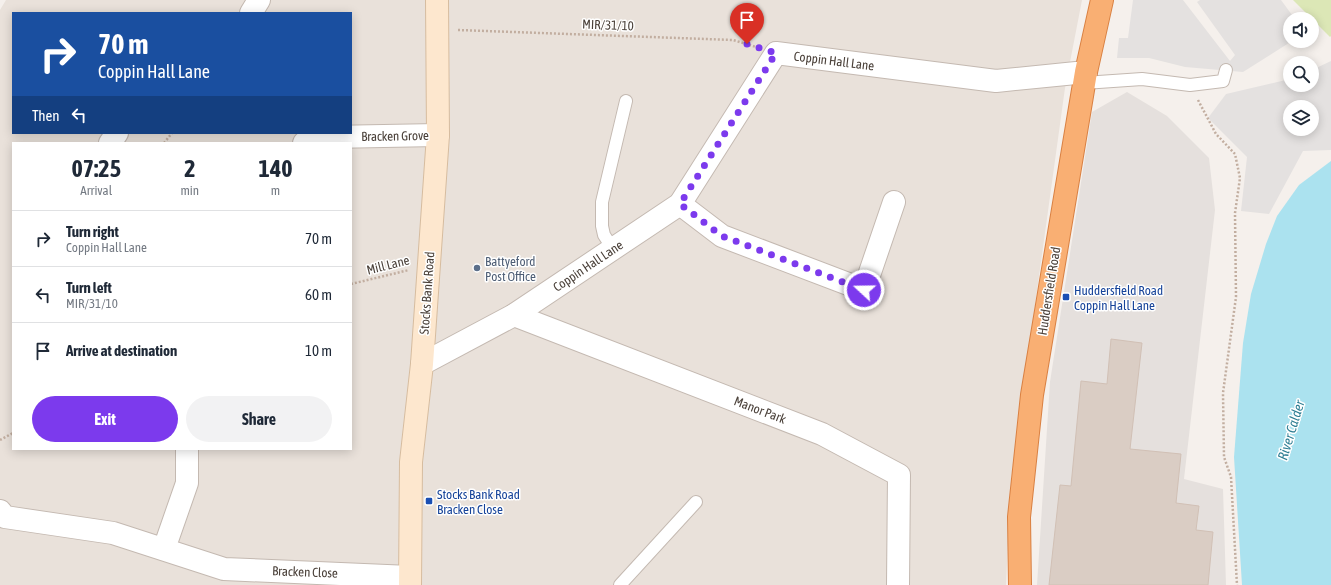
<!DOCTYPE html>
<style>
:root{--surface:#fff;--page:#f2f2f3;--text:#1f2937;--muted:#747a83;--line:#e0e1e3;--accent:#7c3aed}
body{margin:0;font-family:"Asap Condensed",sans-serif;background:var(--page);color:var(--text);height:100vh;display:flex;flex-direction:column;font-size:15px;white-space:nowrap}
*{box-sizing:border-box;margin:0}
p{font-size:13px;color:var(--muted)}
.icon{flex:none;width:22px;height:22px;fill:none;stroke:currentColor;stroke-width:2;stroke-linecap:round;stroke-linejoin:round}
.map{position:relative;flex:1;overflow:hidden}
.side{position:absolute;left:12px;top:142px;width:340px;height:308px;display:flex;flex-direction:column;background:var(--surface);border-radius:0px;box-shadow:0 2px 10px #0003}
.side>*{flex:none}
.hud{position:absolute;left:12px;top:12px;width:340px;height:122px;border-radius:0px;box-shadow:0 2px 10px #0003;background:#1a4fa0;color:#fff;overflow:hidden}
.controls{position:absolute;left:1283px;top:12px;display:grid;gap:8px}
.controls a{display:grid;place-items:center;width:36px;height:36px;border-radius:50%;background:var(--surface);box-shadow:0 2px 10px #0003;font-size:20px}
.pin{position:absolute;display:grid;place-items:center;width:34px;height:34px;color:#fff;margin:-41px -17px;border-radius:50% 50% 50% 0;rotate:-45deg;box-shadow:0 0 4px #0007}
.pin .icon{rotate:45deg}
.me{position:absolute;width:44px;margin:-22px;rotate:291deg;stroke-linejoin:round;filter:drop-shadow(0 0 3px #0008)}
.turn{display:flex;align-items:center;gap:14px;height:84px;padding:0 20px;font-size:18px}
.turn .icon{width:52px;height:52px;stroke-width:2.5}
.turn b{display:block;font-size:28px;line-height:34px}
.then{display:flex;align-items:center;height:38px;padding:0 20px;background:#0003;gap:8px;font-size:15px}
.eta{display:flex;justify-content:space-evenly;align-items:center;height:68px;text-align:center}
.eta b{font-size:24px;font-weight:700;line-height:28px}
.primary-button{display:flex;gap:8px;margin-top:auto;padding:8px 20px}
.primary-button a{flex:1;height:46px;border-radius:24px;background:var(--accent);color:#fff;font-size:16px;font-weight:700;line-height:46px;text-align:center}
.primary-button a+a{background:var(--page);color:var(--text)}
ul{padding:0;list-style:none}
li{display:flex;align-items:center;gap:12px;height:56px;padding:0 20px;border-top:1px solid var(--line)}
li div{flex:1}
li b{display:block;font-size:15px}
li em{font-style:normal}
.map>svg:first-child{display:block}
.residential{fill:#e9e1da;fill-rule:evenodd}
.industrial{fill:#e5e0dd}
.green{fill:#dce7b6}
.parking{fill:#e4e1e0;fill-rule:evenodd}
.water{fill:#abe2ef}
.building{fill:#dacdc4;stroke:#d1c0b5}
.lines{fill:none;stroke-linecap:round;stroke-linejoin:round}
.lane-casing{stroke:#c4b9b1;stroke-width:14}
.street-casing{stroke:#c4b9b1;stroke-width:24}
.secondary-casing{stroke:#d6bc9f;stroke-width:24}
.highway-casing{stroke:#d98042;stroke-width:24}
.path{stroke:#c2aea0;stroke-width:2.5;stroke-dasharray:2 2;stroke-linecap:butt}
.lane{stroke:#fff;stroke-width:12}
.street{stroke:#fff;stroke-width:22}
.secondary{stroke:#fde7ce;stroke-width:22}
.highway{stroke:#f9af73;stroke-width:22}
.route{stroke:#7c3aed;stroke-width:7;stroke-dasharray:0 12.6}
.service-dot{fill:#5c6f8a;stroke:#fff;stroke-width:1.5}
.transit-dot{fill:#1a4fb4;stroke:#fff;stroke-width:1.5}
.labels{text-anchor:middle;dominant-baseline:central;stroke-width:3;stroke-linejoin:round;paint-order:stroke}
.street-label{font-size:13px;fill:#4a4039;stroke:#fff}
.service-label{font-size:13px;fill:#4e5e75;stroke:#fff;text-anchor:start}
.transit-label{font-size:13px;fill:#164399;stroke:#fff;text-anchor:start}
.water-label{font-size:14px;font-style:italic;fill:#2e7e93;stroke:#fff}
</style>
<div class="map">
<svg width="1331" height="585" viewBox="0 0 1331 585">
<rect width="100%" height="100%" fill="#f5f0ec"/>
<!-- residential -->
<path class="residential" d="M6 0H1082L1065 88 1011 479 1006 585H0V10ZM13 13H351V133H13ZM13 143H351V449H13Z"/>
<!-- industrial -->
<path class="industrial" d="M1127 92 1167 116 1209 158 1215 210 1184 479 1223 489 1226 585H1037L1050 382 1092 112Z"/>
<!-- green -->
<path class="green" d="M1293 0H1331V36L1330 37Z"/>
<!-- parking -->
<g class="parking">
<path d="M1133 0H1183L1230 61 1235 55 1197 2 1200 0H1281L1295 19H1290V41H1292L1243 72 1185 67 1149 58H1117L1119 38H1128Z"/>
<path d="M1331 61V150L1303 151 1269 214 1241 211 1247 157 1208 118 1226 94 1290 79V85H1312V70ZM1290 107H1312V129H1290Z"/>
</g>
<!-- water -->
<path class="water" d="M1331 161V585H1242L1234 457 1243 343 1251 294 1266 244 1277 216 1299 185Z"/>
<!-- building -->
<path class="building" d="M1111 339 1142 343 1130 449 1181 454 1176 503 1199 506 1196 530 1213 532 1208 585H1049L1060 485 1071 486 1081 381 1107 384Z"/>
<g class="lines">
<!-- lane casing -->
<g class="lane-casing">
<g id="lane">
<path d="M1084 83 1142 79 1190 85 1223 81 1226 70"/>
<path d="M613 249 604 235 602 226V202L626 101"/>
<path d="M620 585 696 502"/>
</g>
</g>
<!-- street casing -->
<g class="street-casing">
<g id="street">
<path d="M251 13 259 0"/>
<path d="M110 143 117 133"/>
<path d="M304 143 329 137 438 135"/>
<path d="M680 204 722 236 864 290 894 202"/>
<path d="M514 315 822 434 899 475 898 585"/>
<path d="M422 364 514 315 680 204 776 53 996 81 1086 72"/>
<path d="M0 511 5 517 113 533 224 569 410 577"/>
<path d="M164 549 187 483V449"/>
</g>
</g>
<!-- secondary casing -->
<g class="secondary-casing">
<path id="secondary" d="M410 585 411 462 422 364 438 135 437 0"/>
</g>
<!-- highway casing -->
<g class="highway-casing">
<path id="highway" d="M1020 585 1019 517 1032 395 1086 72 1102 0"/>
</g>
<!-- path -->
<g class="path">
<path d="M458 30 733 40 756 47"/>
<path d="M1198 100 1216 134 1235 154 1240 178 1235 213 1236 297 1223 393 1224 457 1231 477 1237 585"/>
<path d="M164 143 172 133"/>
<path d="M351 284 409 270"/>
<path d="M0 440 13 433"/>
</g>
<!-- lane -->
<use href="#lane" class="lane"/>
<!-- street -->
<use href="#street" class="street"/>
<!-- secondary -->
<use href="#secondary" class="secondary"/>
<!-- highway -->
<use href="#highway" class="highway"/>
</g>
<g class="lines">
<!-- route -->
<path class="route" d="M747 44 776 53 680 204 722 236 864 290"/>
</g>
<!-- markers -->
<circle class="service-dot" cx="477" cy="268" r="4"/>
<g class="transit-dot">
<rect x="1062" y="293" width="8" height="8" rx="2"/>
<rect x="425" y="497" width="8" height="8" rx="2"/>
</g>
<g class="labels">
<!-- street labels -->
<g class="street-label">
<text transform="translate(608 25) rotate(2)">MIR/31/10</text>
<text transform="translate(834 61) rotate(7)">Coppin Hall Lane</text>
<text transform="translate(395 136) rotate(-1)">Bracken Grove</text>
<text transform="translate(388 265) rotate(-14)">Mill Lane</text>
<text transform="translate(588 266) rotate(-34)">Coppin Hall Lane</text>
<text transform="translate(1049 291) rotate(-81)">Huddersfield Road</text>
<text transform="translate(427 293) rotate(-86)">Stocks Bank Road</text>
<text transform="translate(760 410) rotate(21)">Manor Park</text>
<text transform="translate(305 572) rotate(2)">Bracken Close</text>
</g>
<!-- service labels -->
<g class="service-label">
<text x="485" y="261">Battyeford<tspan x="485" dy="15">Post Office</tspan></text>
</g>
<!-- transit labels -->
<g class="transit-label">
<text x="1074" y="290">Huddersfield Road<tspan x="1074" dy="15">Coppin Hall Lane</tspan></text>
<text x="437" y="494">Stocks Bank Road<tspan x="437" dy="15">Bracken Close</tspan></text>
</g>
<!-- water labels -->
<g class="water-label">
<text transform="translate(1291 430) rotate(-73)">River Calder</text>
</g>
</g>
</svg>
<div class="controls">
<a><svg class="icon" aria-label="sound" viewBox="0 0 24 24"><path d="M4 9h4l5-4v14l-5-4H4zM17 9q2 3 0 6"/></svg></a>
<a><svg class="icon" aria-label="search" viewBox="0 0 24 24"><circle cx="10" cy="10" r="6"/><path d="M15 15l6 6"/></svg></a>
<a><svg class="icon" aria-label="layers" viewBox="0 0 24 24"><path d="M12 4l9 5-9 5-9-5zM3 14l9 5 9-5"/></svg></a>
</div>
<div class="pin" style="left:747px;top:44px;background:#d93025"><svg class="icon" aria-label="arrive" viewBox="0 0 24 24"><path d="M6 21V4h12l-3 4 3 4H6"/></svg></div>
<svg class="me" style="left:864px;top:290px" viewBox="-20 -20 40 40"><circle r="17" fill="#7c3aed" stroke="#fff" stroke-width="3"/><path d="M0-11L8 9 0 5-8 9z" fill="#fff"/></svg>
<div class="hud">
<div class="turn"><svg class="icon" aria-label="right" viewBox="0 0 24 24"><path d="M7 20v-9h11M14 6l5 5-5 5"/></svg><div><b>70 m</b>Coppin Hall Lane</div></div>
<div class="then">Then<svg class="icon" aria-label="left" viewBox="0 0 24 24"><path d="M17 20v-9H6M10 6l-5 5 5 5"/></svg></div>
</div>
<section class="side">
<div class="eta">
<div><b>07:25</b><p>Arrival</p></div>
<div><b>2</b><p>min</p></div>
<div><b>140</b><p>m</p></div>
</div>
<ul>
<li><svg class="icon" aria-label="right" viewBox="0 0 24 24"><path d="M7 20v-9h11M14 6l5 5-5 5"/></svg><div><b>Turn right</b><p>Coppin Hall Lane</p></div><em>70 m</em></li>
<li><svg class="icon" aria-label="left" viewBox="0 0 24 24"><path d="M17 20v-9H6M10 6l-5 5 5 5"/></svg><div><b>Turn left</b><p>MIR/31/10</p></div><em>60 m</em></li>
<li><svg class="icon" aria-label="arrive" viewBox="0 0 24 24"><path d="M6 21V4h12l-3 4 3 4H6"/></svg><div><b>Arrive at destination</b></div><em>10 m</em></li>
</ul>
<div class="primary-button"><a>Exit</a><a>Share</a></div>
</section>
</div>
